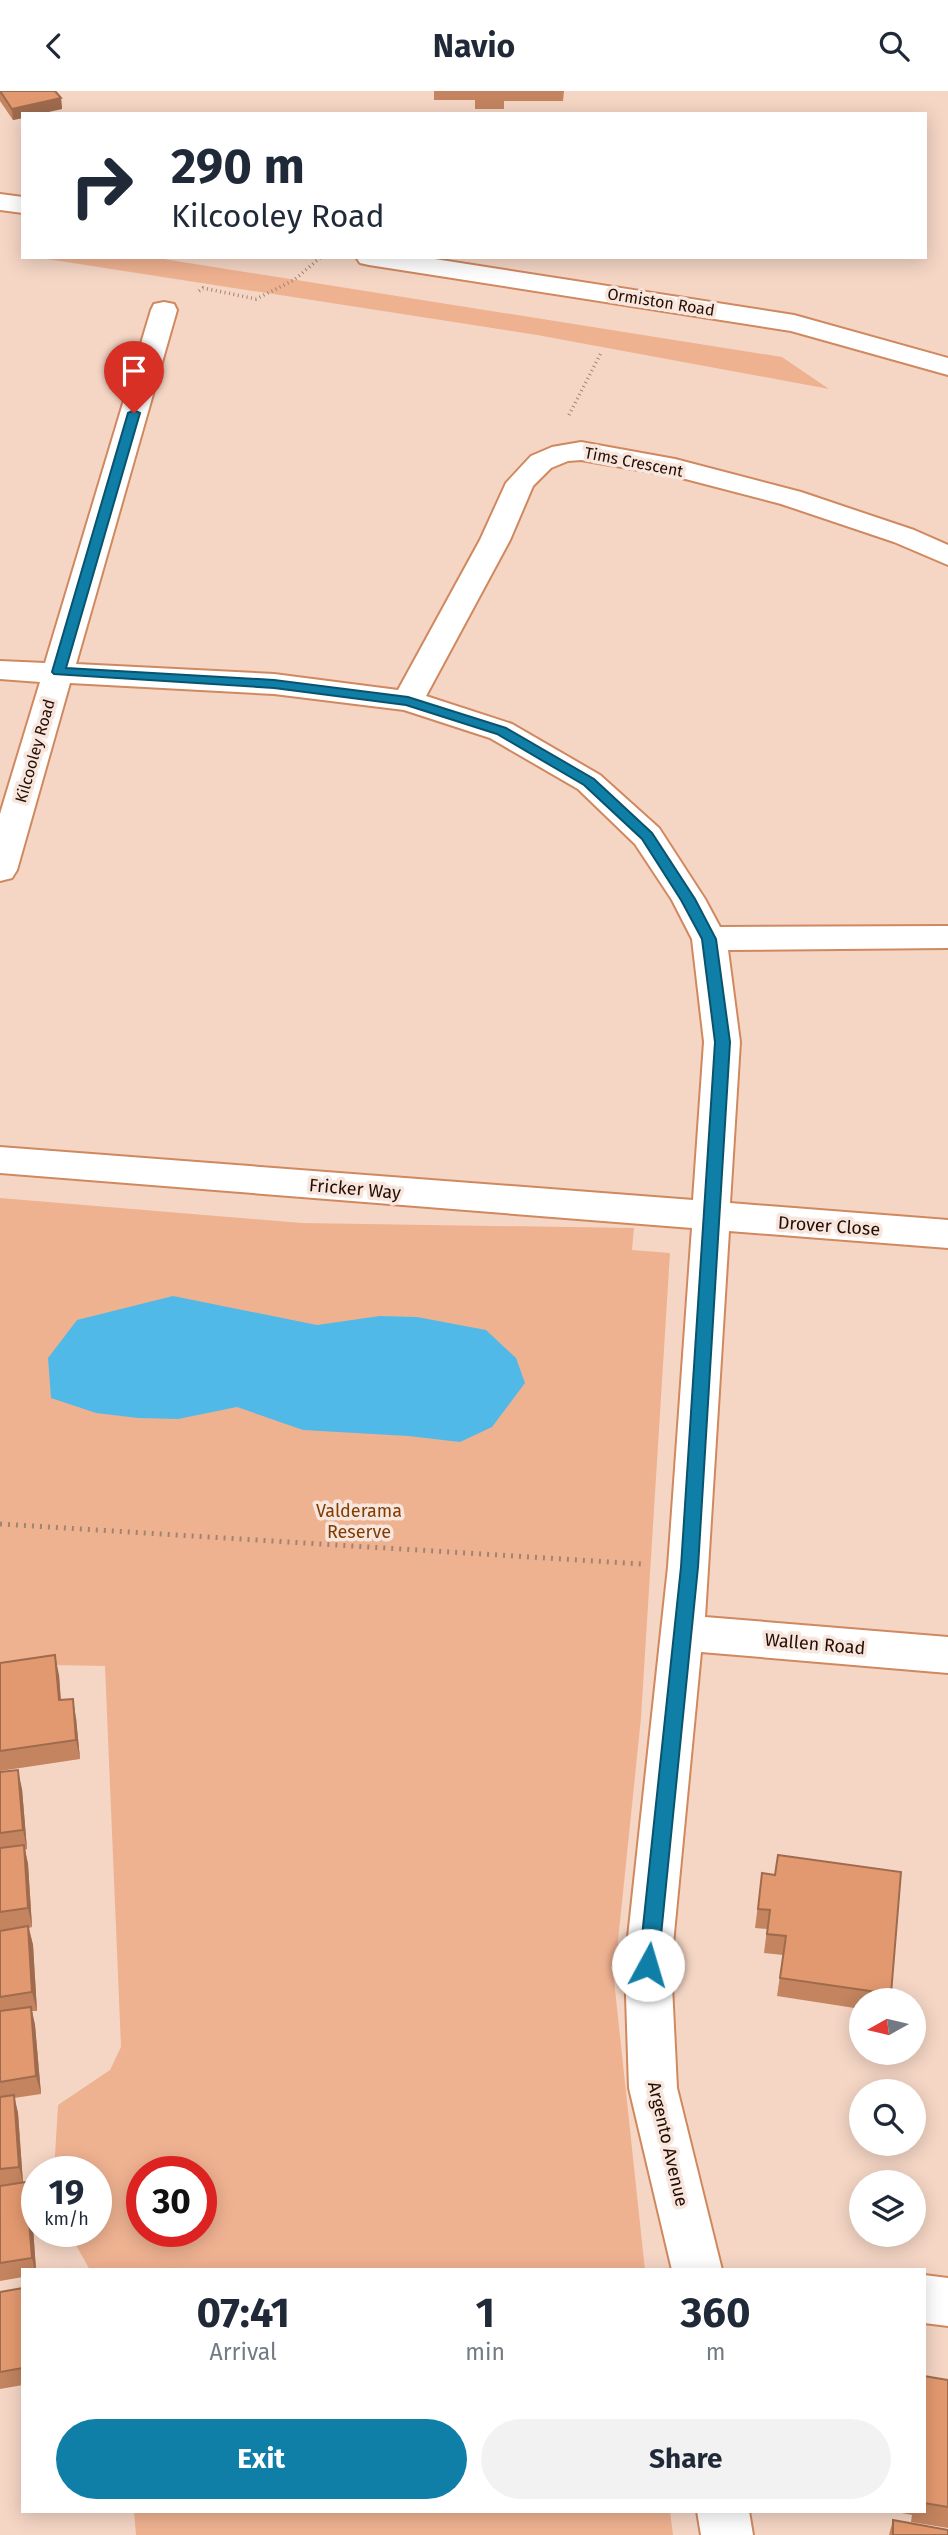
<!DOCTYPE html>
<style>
:root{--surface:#fff;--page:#f2f2f3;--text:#1f2937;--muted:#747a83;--accent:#107fa7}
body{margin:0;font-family:"Fira Sans",sans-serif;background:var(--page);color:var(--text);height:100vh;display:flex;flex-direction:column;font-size:26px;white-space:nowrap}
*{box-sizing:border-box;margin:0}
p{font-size:23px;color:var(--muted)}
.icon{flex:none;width:38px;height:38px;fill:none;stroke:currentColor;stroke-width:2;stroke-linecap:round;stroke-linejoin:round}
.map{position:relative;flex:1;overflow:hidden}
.details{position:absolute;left:21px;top:2177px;width:905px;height:245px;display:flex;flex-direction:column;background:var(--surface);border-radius:0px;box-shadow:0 4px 18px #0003}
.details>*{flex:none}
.hud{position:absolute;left:21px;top:21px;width:906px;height:147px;border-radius:0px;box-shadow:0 4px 18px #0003;background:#fff;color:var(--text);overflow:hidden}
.needle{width:46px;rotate:262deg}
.buttons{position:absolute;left:849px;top:1897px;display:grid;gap:14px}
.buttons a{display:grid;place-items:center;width:77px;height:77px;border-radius:50%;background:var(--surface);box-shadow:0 4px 18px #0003;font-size:35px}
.speed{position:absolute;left:21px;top:2065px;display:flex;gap:14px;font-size:35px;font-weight:700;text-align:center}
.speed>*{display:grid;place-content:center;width:91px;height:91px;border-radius:50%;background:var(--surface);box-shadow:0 4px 18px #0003;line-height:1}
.speed small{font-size:18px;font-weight:400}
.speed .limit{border:10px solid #d22;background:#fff;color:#111}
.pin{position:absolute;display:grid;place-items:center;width:60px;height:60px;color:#fff;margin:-72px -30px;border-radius:50% 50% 50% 0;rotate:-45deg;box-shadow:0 0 7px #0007}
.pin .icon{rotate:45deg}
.me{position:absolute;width:77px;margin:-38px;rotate:6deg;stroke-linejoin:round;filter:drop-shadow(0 0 5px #0008)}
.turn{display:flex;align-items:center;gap:24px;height:147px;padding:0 35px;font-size:32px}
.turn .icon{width:91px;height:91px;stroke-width:2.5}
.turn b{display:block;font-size:49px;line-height:60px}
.eta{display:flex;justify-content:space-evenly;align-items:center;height:119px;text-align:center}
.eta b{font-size:42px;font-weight:700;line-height:49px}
.button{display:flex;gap:14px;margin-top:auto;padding:14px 35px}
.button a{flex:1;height:80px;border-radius:42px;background:var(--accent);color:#fff;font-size:28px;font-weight:700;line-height:80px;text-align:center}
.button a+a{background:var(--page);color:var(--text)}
header{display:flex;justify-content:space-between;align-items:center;height:91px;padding:0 35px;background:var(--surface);font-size:32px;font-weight:700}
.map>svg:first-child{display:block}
.green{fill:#efb291;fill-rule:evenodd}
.water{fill:#50b9e7}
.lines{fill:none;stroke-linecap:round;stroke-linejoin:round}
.street-casing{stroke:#d0885f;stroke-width:4}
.secondary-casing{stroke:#d0885f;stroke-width:4}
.path-far1{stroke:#a18374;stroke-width:3.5;stroke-dasharray:1 3.5;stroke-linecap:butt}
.path{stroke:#a18374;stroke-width:5;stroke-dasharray:2 6;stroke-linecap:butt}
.street{fill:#fff;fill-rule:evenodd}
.secondary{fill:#fff;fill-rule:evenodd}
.wall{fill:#c3845f}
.shaded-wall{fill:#9f6b4e}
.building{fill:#e3996f;stroke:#9f6b4e;stroke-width:2}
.route{fill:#107fa7;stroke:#0a536d;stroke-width:2}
.labels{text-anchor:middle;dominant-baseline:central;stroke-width:7;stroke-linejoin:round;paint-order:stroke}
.far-street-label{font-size:16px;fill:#280d00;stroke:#f6e6de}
.street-label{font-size:18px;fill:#280d00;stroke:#f6e6de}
.park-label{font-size:18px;fill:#843b00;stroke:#f6e6de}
</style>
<header><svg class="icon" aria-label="back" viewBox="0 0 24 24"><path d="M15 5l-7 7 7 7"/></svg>Navio<svg class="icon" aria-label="search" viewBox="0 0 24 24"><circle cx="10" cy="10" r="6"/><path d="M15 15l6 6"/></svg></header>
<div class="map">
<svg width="948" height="2444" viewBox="0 0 948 2444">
<rect width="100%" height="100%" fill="#f5d6c5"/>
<!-- green -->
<g class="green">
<path d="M34 166H151L782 266 829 298 537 244Z"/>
<path d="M0 1107 302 1132 634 1137 632 1159 670 1162 641 1627 614 1889 645 2179H90L68 2140H96V2081H54L58 2014 110 1979 121 1956 105 1575 0 1573ZM142 2081H201V2140H142Z"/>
<path d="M134 2420H670L673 2444H136Z"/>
</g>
<!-- water -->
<path class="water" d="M173 1205 317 1234 380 1225 417 1226 486 1239 516 1267 525 1292 492 1336 460 1351 408 1345 303 1339 237 1316 178 1328 138 1327 96 1322 51 1307 48 1267 77 1229Z"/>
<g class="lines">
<!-- street casing -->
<g class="street-casing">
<g id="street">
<path d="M164 211 174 213 177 219 76 573 274 583 398 599 480 449 506 392 531 365 552 356 581 351 675 368 801 401 914 439 948 454V474L894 451 781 413 674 385 581 369 568 370 551 377 533 395 510 449 426 605 512 633 600 684 659 737 705 808 720 836 948 835V857L728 859 740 951 730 1112 948 1129V1157L729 1140 705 1526 948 1546V1582L701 1561 671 1874 677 1997 722 2179H672L629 1997 625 1874 668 1476 692 1137 0 1082V1056L693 1109 704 951 692 848 672 809 635 753 578 698 490 647 404 619 274 603 70 592 17 779 12 787 0 790V723L40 591 0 588V570L45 572 151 219 154 213Z"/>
<path d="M924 2184 948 2187V2235L924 2232Z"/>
<path d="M697 2420H749L753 2444H701Z"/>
</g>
</g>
<!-- secondary casing -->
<g class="secondary-casing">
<g id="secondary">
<path d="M0 103 23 106V122L0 119Z"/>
<path d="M356 166H422L794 224 948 267V284L791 240 369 174 360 172Z"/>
</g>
</g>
<!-- path-far1 -->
<g class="path-far1">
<path d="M199 200 203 197 256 208 294 189 321 166"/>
<path d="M569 324 601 262"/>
</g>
<!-- path -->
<path class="path" d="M0 1433 642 1473"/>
<!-- street -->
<use href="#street" class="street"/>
<!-- secondary -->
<use href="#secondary" class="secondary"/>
</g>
<!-- wall -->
<g class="wall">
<path d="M0 0 61 7 62 18 23 23V27L13 29 0 10Z"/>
<path d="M434 0H564L563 10H504V18H475V9H434Z"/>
<path d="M0 1572 59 1584 61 1609 76 1627 80 1668 0 1680Z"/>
<path d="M0 1681 22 1698 27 1758 25 1759 28 1773 32 1836 29 1837 33 1854 37 1920H32L35 1934 41 2003 14 2007 18 2022 23 2091 31 2108 36 2179H23V2186L0 2190Z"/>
<path d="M778 1764 891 1903 890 1909H861V1918L777 1905 783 1864 764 1862 767 1838 755 1837 762 1782 775 1784Z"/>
<path d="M23 2197V2294L0 2298V2201Z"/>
<path d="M924 2285 948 2289V2437L911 2431 912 2424 892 2420H924Z"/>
<path d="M893 2429 948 2444H889Z"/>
</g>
<!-- shaded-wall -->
<g class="shaded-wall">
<path d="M61 7 62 18 40 23H23V27L13 29 12 18Z"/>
<path d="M55 1564 59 1584 62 1629 59 1609Z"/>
<path d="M73 1608 76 1627 80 1668 76 1649Z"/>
<path d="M18 1679 22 1698 27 1758 23 1739Z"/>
<path d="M24 1754 28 1773 32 1836 28 1817Z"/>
<path d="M28 1835 33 1854 37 1920 32 1901Z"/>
<path d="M31 1916 35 1934 41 2003 36 1985Z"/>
<path d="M14 2004 18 2022 23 2093 19 2076Z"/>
<path d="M26 2091 31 2108 36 2179H35L32 2167Z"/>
</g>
<!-- building -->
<g class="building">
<path d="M0 0H55L61 7 12 18Z"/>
<path d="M55 1564 59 1609 73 1608 76 1649 0 1660V1572Z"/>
<path d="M18 1679 23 1739 0 1742V1681Z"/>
<path d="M24 1754 28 1817 0 1821V1757Z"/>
<path d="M778 1764 901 1781 891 1903 780 1887 786 1845 767 1843 770 1819 758 1818 762 1782 775 1784Z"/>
<path d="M28 1835 32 1901 0 1906V1840Z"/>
<path d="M31 1916 36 1985 0 1991V1920Z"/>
<path d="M14 2004 19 2076 0 2078V2006Z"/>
<path d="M26 2091 32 2167 0 2172V2095Z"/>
<path d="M23 2197V2277L0 2281V2201Z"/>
<path d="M924 2285 948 2289V2416L924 2412Z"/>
<path d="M893 2429 948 2439V2444H893Z"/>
</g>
<!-- route -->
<path class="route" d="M134 319 140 322 66 577 274 589 408 606 506 637 594 688 652 742 695 808 716 848 730 951 698 1476 658 1874 655 1880 648 1882 641 1880 639 1874 681 1476 715 951 702 848 681 809 642 748 584 694 497 643 406 614 274 597 54 583 52 581 128 322Z"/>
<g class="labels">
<!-- far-street labels -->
<g class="far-street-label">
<text transform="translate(661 211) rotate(9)">Ormiston Road</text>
<text transform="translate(634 371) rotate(11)">Tims Crescent</text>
<text transform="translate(35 660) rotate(-74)">Kilcooley Road</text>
</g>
<!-- street labels -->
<g class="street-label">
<text transform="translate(355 1098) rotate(5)">Fricker Way</text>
<text transform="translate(829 1135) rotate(4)">Drover Close</text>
<text transform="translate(815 1553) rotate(5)">Wallen Road</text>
<text transform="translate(668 2053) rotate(77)">Argento Avenue</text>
</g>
<!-- park labels -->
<g class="park-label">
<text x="359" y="1420">Valderama<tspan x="359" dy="21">Reserve</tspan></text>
</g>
</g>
</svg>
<div class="buttons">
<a><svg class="needle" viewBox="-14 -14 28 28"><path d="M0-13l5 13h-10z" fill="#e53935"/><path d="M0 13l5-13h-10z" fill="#747a83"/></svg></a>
<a><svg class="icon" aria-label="search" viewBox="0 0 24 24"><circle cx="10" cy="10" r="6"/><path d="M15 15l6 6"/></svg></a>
<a><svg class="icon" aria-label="layers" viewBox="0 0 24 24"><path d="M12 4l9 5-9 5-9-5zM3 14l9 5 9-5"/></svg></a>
</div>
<div class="speed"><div>19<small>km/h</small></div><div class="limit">30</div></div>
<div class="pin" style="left:134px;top:322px;background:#d93025"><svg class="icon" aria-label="arrive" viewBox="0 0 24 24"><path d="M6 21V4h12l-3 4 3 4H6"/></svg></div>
<svg class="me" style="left:648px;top:1874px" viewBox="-20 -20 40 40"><circle r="19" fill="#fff"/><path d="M0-13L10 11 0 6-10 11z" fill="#107fa7"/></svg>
<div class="hud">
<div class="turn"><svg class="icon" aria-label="right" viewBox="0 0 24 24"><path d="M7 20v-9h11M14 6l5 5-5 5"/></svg><div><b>290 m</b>Kilcooley Road</div></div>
</div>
<section class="details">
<div class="eta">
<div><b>07:41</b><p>Arrival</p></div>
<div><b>1</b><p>min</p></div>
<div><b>360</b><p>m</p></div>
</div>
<div class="button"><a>Exit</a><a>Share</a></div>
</section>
</div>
